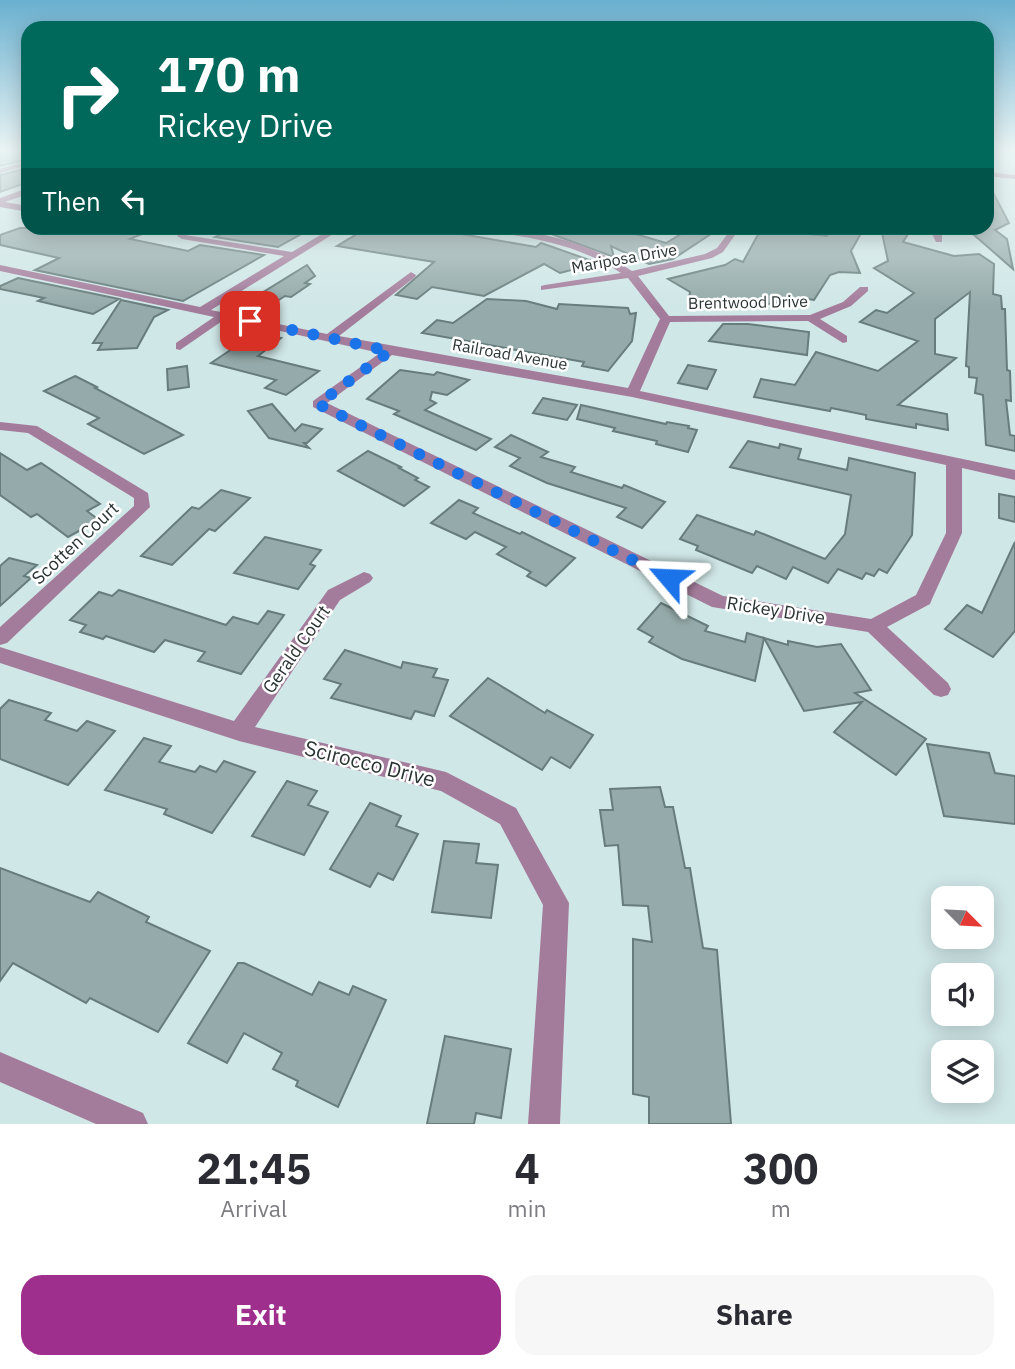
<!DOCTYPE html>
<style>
:root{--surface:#fff;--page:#f7f7f7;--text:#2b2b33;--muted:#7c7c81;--accent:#9e2f8d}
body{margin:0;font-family:"IBM Plex Sans",sans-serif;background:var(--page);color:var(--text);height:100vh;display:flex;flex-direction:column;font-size:26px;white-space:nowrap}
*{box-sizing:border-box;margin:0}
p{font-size:23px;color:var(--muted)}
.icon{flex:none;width:38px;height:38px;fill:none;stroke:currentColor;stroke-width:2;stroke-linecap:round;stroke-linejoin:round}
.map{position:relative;height:1124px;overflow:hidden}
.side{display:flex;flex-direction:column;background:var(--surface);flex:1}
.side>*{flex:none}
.hud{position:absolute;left:21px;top:21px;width:973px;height:214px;border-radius:21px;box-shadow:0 4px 18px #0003;background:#00695c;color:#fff;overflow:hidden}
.needle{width:46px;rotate:114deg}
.fabs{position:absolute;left:931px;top:886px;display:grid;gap:14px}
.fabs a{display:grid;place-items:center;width:63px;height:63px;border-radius:14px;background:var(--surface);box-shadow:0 4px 18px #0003;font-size:35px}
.pin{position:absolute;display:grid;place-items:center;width:60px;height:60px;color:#fff;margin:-30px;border-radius:14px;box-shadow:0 4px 10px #0006}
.me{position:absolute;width:77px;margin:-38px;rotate:296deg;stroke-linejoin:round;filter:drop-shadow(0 0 5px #0008)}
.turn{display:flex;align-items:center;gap:24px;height:147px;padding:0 21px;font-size:32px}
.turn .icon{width:91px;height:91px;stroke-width:2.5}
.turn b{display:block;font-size:49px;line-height:60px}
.then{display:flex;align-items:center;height:66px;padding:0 21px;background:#0003;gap:14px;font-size:26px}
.eta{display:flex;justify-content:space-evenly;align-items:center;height:119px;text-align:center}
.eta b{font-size:42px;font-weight:700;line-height:49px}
.cta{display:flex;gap:14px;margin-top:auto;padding:14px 21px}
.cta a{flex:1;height:80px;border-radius:21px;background:var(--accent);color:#fff;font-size:28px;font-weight:700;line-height:80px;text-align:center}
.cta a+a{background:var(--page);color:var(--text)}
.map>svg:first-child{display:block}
.building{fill:#95aaaa;stroke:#677c7c;stroke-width:2}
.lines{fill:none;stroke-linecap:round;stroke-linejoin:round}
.minor{fill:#a47c9b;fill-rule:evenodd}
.route{stroke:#1a73e8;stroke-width:12;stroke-dasharray:0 21.6}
.labels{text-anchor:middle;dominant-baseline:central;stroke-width:5;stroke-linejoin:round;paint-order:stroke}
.far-street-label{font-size:16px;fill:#2b3434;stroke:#fff}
.street-label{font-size:18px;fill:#2b3434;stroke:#fff}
.near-street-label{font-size:21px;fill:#2b3434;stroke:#fff}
</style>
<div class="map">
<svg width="1015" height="1124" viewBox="0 0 1015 1124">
<rect width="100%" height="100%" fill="#d0e7e7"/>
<!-- building -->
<g class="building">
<path d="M0 149H28V159L0 166Z"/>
<path d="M28 168V182L0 192V175Z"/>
<path d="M987 181 1009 223 995 230 1007 239 1013 269 966 228H987Z"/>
<path d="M20 228H156L130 239 188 251 200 245 264 255 183 301 35 270 59 258 0 245V235Z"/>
<path d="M234 228H312L278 247 215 237Z"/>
<path d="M367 228H427L536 247 541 243 598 263 560 273 544 264 484 296 432 287 417 299 396 295 434 262 337 246Z"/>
<path d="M565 228H597L632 233 666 243 691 228H720L673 259 649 264 611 246 614 257 554 235Z"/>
<path d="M828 228H864L851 251 860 273 839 272 830 275 814 300 807 299 730 309 688 305 690 292 668 279 725 265 735 259 743 262 761 229 827 236Z"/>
<path d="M881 228H912L903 242 954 256 979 254 994 264 993 294 1001 296 1002 309H1005L1007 370 1010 371 1011 401 1006 400 1010 435 1015 436V451L986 445 983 395 975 393 977 378 969 377V367L966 366 970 292 935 319V354L956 358 898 405 947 414 948 430 916 424V428L888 423 866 419V415L831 408 830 411 754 397 761 379 795 385 816 352 878 371 918 341 860 322 876 310 887 313 914 293 874 268 888 261Z"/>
<path d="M307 265 315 276 305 283 310 284 291 297 285 296 274 303 252 299Z"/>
<path d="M18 278 119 299 93 314 38 301 44 298 0 289V286Z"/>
<path d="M487 299 526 301 557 309 559 304 628 308 630 314 636 313 632 341 608 371 582 366 584 362 422 333 437 320 453 323Z"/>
<path d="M121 300 168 310 154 317 137 348 98 350 102 343H93Z"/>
<path d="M723 324H748L809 332 807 355 709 341Z"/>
<path d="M256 333 281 338 258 356 319 371 286 395 265 388 276 380 211 363Z"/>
<path d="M688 365 716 370 707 389 678 383Z"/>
<path d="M187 366 189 387 168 390 167 369Z"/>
<path d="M400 370 434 375 437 372 469 380 447 395 432 392 430 400 436 403 425 410 491 439 476 450 394 414 399 411 367 399Z"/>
<path d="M75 376 97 387 95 388 183 435 144 454 88 424 99 418 44 391Z"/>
<path d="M543 398 577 405 567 420 533 413Z"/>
<path d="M272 404 295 431 302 424 322 429 307 443H304L309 448 269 438 248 411Z"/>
<path d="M581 405 666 424 667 422 689 426 688 428 697 430 688 452 656 444 657 441 613 431 615 428 577 419Z"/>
<path d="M511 435 548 452 541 457 575 467 571 472 622 488 624 485 665 502 642 528 617 517 626 508 547 483 510 466 520 458 495 447Z"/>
<path d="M748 441 779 448 780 444 801 449 798 459 847 470 849 458 915 473 912 535 887 573 879 569 874 576 866 573 862 579 838 569 828 583 793 567 786 579 757 566 752 573 696 550 698 546 680 539 697 515 754 535 756 531 825 559 845 534 851 495 730 467Z"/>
<path d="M368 451 401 467 399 468 418 478 415 480 429 487 404 506 338 471Z"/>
<path d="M0 453 27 470 41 463 72 484 100 504 87 511 99 520 68 537 37 514 31 517 0 495Z"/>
<path d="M221 490 250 498 215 531 209 529 172 565 141 556 192 507 199 509Z"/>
<path d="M999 494 1015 497V522L999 518Z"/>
<path d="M459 500 478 508 473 513 520 534 522 532 575 558 546 586 527 576 531 572 497 554 506 547 475 532 466 539 431 523Z"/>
<path d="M265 537 321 550 310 564 315 566 298 589 234 573Z"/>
<path d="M1015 542V631L993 657 945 629 967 605 982 613Z"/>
<path d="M9 558 37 565 24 576 31 578 0 606V566Z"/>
<path d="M119 590 226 625 233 617 258 624 268 611 284 615 241 674 198 661 205 652 165 640 154 652 106 636 103 639 80 632 86 625 70 620 99 592 112 596Z"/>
<path d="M661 603 708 626 705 631 745 642 747 633 764 638 755 681 682 659 649 642 653 637 638 629Z"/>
<path d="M764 638 788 645V641L817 647 841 644 871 690 855 693 926 739 896 775 834 732 862 702 804 711Z"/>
<path d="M345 650 401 668 403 662 437 669 433 677 448 680 434 716 415 711 411 719 331 698 341 684 324 679Z"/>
<path d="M488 678 545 713 547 710 593 735 570 768 551 757 542 770 450 716Z"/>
<path d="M9 700 51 713 45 720 77 731 87 721 115 731 68 785 0 759V709Z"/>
<path d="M144 738 171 746 159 762 195 772 200 766 216 772 224 761 255 772 212 833 164 814 167 809 105 790Z"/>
<path d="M927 744 989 753 995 773 1015 776V824L944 816Z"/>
<path d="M287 781 317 791 308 805 328 812 304 855 252 836Z"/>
<path d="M660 787 665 807H673L685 868H690L703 948 717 950 731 1124H649V1097L633 1094V939L652 942 648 906 623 905 618 845 605 846 600 810H613L610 789Z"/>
<path d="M370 803 401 816 396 826 418 834 393 880 378 873 370 887 330 869Z"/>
<path d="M444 841 479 844 476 863 498 865 491 918 432 912Z"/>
<path d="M0 868 90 902 98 892 149 917 146 922 210 951 158 1032 90 998 86 1003 13 963 0 981Z"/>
<path d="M238 963H244L312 995 319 982 349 995 353 986 386 1000 338 1107 296 1086 298 1081 273 1069 282 1053 244 1033 227 1063 188 1043Z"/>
<path d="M445 1036 511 1049 501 1118 476 1113 474 1124H427Z"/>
</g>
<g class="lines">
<!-- minor -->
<g class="minor">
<path d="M28 161V165L0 173V169Z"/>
<path d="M987 172 1015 175V179L987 176Z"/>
<path d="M28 188V194L5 202 28 206V212L0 207V198Z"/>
<path d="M332 228H343L211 310 327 334 411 272 416 275 415 277 339 336 628 388 660 319 628 278 541 290V286L545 285 621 273C580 245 532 237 484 231L480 228C533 228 588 242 632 271L705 254 717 248 732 228H740L723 252 712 258 638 276 669 316 810 315 843 302 860 287H868V291L851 306 820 319 847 336V342L843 343 808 321 670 322 640 391 1015 470V480L962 468V533L932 599 930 604 887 627 948 683 951 689 948 695 941 697 934 695 868 632 712 607 313 407V401L380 353 225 319 180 350 176 349V343L214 317 0 271V265L200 307 284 256 182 239 177 236 179 234 292 252ZM392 355 632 397 946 465V533L916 595 871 619 723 596 327 403Z"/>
<path d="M929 228H938L942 232V242H936Z"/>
<path d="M0 422 37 426 148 493 150 507 7 643 0 645V627L134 506V498L28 433 0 430Z"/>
<path d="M364 572 370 574 373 578 370 582 340 600 255 727 446 772 516 808 569 903 560 1124H528L543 905 500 824 441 791 239 741 0 663V647L234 721 328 590Z"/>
<path d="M0 1052 143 1113 148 1124H96L0 1082Z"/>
</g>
</g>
<!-- sky -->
<linearGradient id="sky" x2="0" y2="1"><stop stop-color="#6ab0cf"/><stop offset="0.49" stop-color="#eaf4f4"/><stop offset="1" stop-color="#eaf4f4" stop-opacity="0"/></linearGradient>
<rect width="1015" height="307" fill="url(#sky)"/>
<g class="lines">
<!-- route -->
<path class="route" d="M250 321 390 351 318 404 669 578"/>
</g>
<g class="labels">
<!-- far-street labels -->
<g class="far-street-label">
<text transform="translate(624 258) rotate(-10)">Mariposa Drive</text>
<text transform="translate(748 302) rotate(-1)">Brentwood Drive</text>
<text transform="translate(510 354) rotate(10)">Railroad Avenue</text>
</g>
<!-- street labels -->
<g class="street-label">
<text transform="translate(75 543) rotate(-43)">Scotten Court</text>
<text transform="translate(776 610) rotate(9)">Rickey Drive</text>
<text transform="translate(296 649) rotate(-55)">Gerald Court</text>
</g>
<!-- near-street labels -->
<g class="near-street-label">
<text transform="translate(370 763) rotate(14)">Scirocco Drive</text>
</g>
</g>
</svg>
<div class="fabs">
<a><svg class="needle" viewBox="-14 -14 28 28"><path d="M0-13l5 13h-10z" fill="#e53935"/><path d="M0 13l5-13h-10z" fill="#7c7c81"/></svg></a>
<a><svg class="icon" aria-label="sound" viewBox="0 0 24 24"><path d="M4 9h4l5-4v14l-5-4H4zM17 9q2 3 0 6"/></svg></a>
<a><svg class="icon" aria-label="layers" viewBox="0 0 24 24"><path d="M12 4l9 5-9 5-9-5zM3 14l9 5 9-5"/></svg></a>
</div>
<div class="pin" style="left:250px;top:321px;background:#d93025"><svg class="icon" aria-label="arrive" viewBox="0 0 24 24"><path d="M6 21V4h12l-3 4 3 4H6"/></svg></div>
<svg class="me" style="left:669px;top:578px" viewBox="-20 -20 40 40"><path d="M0-17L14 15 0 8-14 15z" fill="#1a73e8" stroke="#fff" stroke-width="4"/></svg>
<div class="hud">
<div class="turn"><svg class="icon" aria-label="right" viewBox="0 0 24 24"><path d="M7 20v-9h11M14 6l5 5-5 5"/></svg><div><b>170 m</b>Rickey Drive</div></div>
<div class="then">Then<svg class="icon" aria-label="left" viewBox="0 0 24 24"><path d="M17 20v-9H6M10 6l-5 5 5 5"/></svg></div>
</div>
</div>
<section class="side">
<div class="eta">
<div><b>21:45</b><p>Arrival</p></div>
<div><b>4</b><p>min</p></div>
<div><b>300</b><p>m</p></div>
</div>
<div class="cta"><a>Exit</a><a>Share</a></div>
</section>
